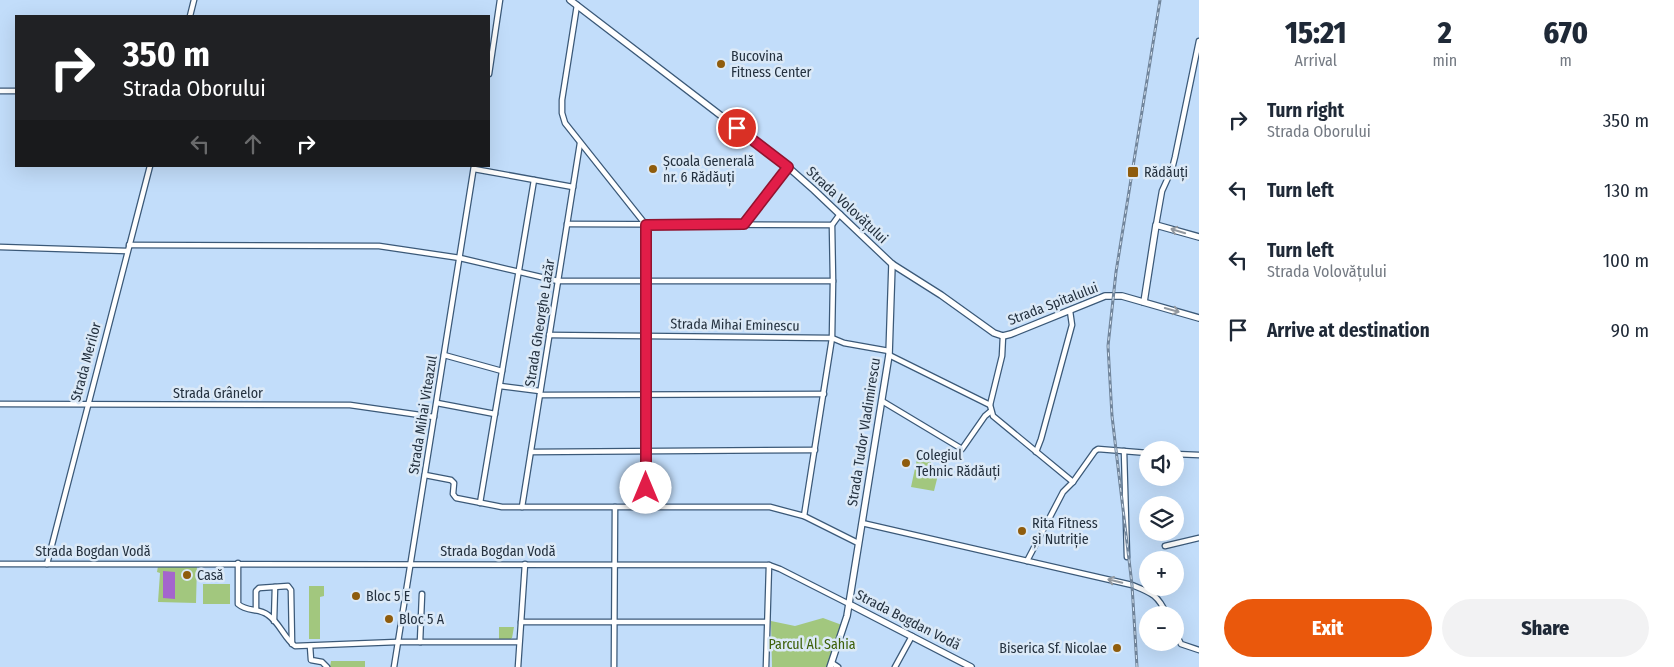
<!DOCTYPE html>
<meta charset="utf-8">
<style>
:root{--surface:#fff;--page:#f2f2f3;--text:#1f2937;--muted:#747a83;--accent:#ea580c}
body{margin:0;font-family:"Fira Sans Condensed",sans-serif;background:var(--page);color:var(--text);height:100vh;display:flex;flex-direction:column;font-size:19px;white-space:nowrap}
*{box-sizing:border-box;margin:0}
p{font-size:16px;color:var(--muted)}
.icon{flex:none;width:28px;height:28px;fill:none;stroke:currentColor;stroke-width:2;stroke-linecap:round;stroke-linejoin:round}
.map{position:relative;flex:1;overflow:hidden}
.panel{display:flex;flex-direction:column;background:var(--surface);width:475px}
.panel>*{flex:none}
.banner{position:absolute;left:15px;top:15px;width:475px;height:152px;border-radius:0px;box-shadow:0 5px 20px #0002;background:#202124;color:#fff;overflow:hidden}
.tools{position:absolute;left:1139px;top:441px;display:grid;gap:10px}
.tools a{display:grid;place-items:center;width:45px;height:45px;border-radius:50%;background:var(--surface);box-shadow:0 5px 20px #0002;font-size:25px}
.pin{position:absolute;display:grid;place-items:center;width:42px;height:42px;color:#fff;margin:-21px;border:2px solid #fff;border-radius:50%;box-shadow:0 1px 5px #0007}
.me{position:absolute;width:55px;margin:-28px;rotate:0deg;stroke-linejoin:round;filter:drop-shadow(0 0 4px #0008)}
.turn{display:flex;align-items:center;gap:18px;height:105px;padding:0 25px;font-size:22px}
.turn .icon{width:65px;height:65px;stroke-width:2.5}
.turn b{display:block;font-size:35px;line-height:42px}
.lanes{display:flex;align-items:center;height:48px;padding:0 25px;background:#0003;justify-content:center;gap:25px;direction:ltr}
.lanes .off{opacity:.35}
.eta{display:flex;justify-content:space-evenly;align-items:center;height:85px;text-align:center}
.eta b{font-size:30px;font-weight:800;line-height:35px}
.action{display:flex;gap:10px;margin-top:auto;padding:10px 25px}
.action a{flex:1;height:58px;border-radius:30px;background:var(--accent);color:#fff;font-size:20px;font-weight:800;line-height:58px;text-align:center}
.action a+a{background:var(--page);color:var(--text)}
ul{padding:0;list-style:none}
li{display:flex;align-items:center;gap:15px;height:70px;padding:0 25px}
li div{flex:1}
li b{display:block;font-size:19px}
li em{font-style:normal}
main{display:flex;flex:1;min-height:0}
.map>svg:first-child{display:block}
.green{fill:#a2c77e}
.water{fill:#a465cd}
.lines{fill:none;stroke-linecap:round;stroke-linejoin:round}
.street-casing{stroke:#3b5978;stroke-width:7}
.secondary-casing{stroke:#3b5978;stroke-width:8}
.street{stroke:#fff;stroke-width:4.5}
.secondary{stroke:#fff;stroke-width:5.5}
.rail-casing{stroke:#71859b;stroke-width:3}
.rail{stroke:#dbe9f7;stroke-width:1;stroke-dasharray:4;stroke-linecap:butt}
.oneway{stroke:#92989f}
.route-casing{stroke:#92132f;stroke-width:12}
.route{stroke:#e11d48;stroke-width:9}
.poi-dot{fill:#8f5c0c;stroke:#dbe9f7;stroke-width:2}
.labels{text-anchor:middle;dominant-baseline:central;stroke-width:5;stroke-linejoin:round;paint-order:stroke}
.poi-label{font-size:14px;fill:#24313f;stroke:#dbe9f7;text-anchor:start}
.street-label{font-size:14px;fill:#24313f;stroke:#dbe9f7}
.park-label{font-size:14px;fill:#3d6009;stroke:#dbe9f7}
</style>
<main>
<div class="map">
<svg width="1199" height="667" viewBox="0 0 1199 667">
<rect width="100%" height="100%" fill="#c2ddfa"/>
<!-- green -->
<g class="green">
<path d="M917 459 931 462V465L940 467 934 491 911 487Z"/>
<path d="M197 565 196 603 158 602 160 573 157 572 158 566Z"/>
<rect x="203" y="584" width="27" height="20"/>
<path d="M309 586H324V596L320 597V639H309Z"/>
<path d="M823 618 842 625 828 667H772L771 621 795 626Z"/>
<path d="M499 627H514L512 638 509 640H499Z"/>
<path d="M331 661H365V667H330Z"/>
</g>
<!-- water -->
<path class="water" d="M163 571 175 572V599L163 598Z"/>
<g class="lines">
<!-- street casing -->
<g class="street-casing">
<g id="street">
<path d="M577 5 562 100V113L565 123 646 225 645 507"/>
<path d="M190 16 194 0"/>
<path d="M489 74 500 0"/>
<path d="M0 91H16"/>
<path d="M474 169 573 187"/>
<path d="M567 224 832 225"/>
<path d="M744 224 788 167"/>
<path d="M1156 225 1162 191 1172 169 1175 157 1199 41"/>
<path d="M129 245 379 246 460 258 558 281H833"/>
<path d="M0 247 127 251"/>
<path d="M549 335 832 338 844 343 889 351"/>
<path d="M1003 336 1002 356 990 405 993 416 1073 482"/>
<path d="M444 355 502 371"/>
<path d="M889 355 990 405"/>
<path d="M500 386 540 391"/>
<path d="M540 395 824 394"/>
<path d="M882 401 962 449 985 416 991 411"/>
<path d="M437 403 495 414"/>
<path d="M0 404 350 405 434 417"/>
<path d="M1124 451 1127 557"/>
<path d="M531 452 815 450"/>
<path d="M1036 452 1041 439 1072 325 1070 311"/>
<path d="M1175 454 1199 455"/>
<path d="M425 475 451 480 454 483 453 494 456 498 502 507H770L804 516 858 543"/>
<path d="M480 503 534 180"/>
<path d="M522 507 580 143"/>
<path d="M804 516 832 338 833 281 832 225 840 214"/>
<path d="M862 523 1132 585C1152 593 1158 595 1167 615"/>
<path d="M1165 546 1199 538"/>
<path d="M1027 561 1063 492 1073 482 1095 451 1098 449 1148 453"/>
<path d="M238 563V604C247 612 259 608 268 615 280 623 284 638 295 646L397 642H519"/>
<path d="M0 564 769 565 780 569 849 604"/>
<path d="M47 564 150 166"/>
<path d="M256 610V591L259 588 288 586 291 590 292 644"/>
<path d="M274 621 275 587"/>
<path d="M521 622H766"/>
<path d="M1175 632 1181 644 1199 650"/>
<path d="M420 642 422 594"/>
<path d="M310 646 311 660 322 662 327 667"/>
<path d="M832 663 838 667"/>
<path d="M394 667 474 166"/>
<path d="M518 667 525 564"/>
<path d="M614 667 615 507"/>
<path d="M766 667 769 565"/>
<path d="M895 667 912 636"/>
</g>
</g>
<!-- secondary casing -->
<g class="secondary-casing">
<g id="secondary">
<path d="M570 0 788 167 814 190 892 264 941 295 994 333 1003 336 1011 334 1105 296H1122L1199 318"/>
<path d="M1144 302 1156 225 1199 237"/>
<path d="M849 604 971 667"/>
<path d="M830 667 847 616 889 355 892 264"/>
</g>
</g>
<!-- street -->
<use href="#street" class="street"/>
<!-- secondary -->
<use href="#secondary" class="secondary"/>
<!-- rail casing -->
<g class="rail-casing">
<path id="rail" d="M1137 667 1132 585 1112 416 1108 346 1116 272 1160 0"/>
</g>
<!-- rail -->
<use href="#rail" class="rail"/>
</g>
<!-- one-way arrows -->
<defs><path id="oneway-shaft" d="M-6 0H5M1.5-3L5.5 0L1.5 3" fill="none" stroke-width="1.6" stroke-linecap="round" stroke-linejoin="round" transform="scale(1.25)"/></defs>
<g class="oneway">
<use href="#oneway-shaft" transform="translate(1178 231) rotate(-163)"/>
<use href="#oneway-shaft" transform="translate(1172 310) rotate(16)"/>
<use href="#oneway-shaft" transform="translate(1115 581) rotate(-167)"/>
</g>
<g class="lines">
<!-- route casing -->
<g class="route-casing">
<path id="route" d="M646 488V225L744 224 788 167 737 128"/>
</g>
<!-- route -->
<use href="#route" class="route"/>
</g>
<!-- markers -->
<g class="poi-dot">
<circle cx="721" cy="64" r="5"/>
<circle cx="653" cy="169" r="5"/>
<rect x="1127" y="166" width="12" height="12" rx="2.5"/>
<circle cx="906" cy="463" r="5"/>
<circle cx="1022" cy="531" r="5"/>
<circle cx="187" cy="575" r="5"/>
<circle cx="356" cy="596" r="5"/>
<circle cx="389" cy="619" r="5"/>
<circle cx="1117" cy="648" r="5"/>
</g>
<g class="labels">
<!-- poi labels -->
<g class="poi-label">
<text x="731" y="56">Bucovina<tspan x="731" dy="16">Fitness Center</tspan></text>
<text x="663" y="161">Școala Generală<tspan x="663" dy="16">nr. 6 Rădăuți</tspan></text>
<text x="1144" y="172">Rădăuți</text>
<text x="916" y="455">Colegiul<tspan x="916" dy="16">Tehnic Rădăuți</tspan></text>
<text x="1032" y="523">Rita Fitness<tspan x="1032" dy="16">și Nutriție</tspan></text>
<text x="197" y="575">Casă</text>
<text x="366" y="596">Bloc 5 E</text>
<text x="399" y="619">Bloc 5 A</text>
<text x="1107" y="648" text-anchor="end">Biserica Sf. Nicolae</text>
</g>
<!-- street labels -->
<g class="street-label">
<text transform="translate(847 205) rotate(43)">Strada Volovățului</text>
<text transform="translate(1053 304) rotate(-21)">Strada Spitalului</text>
<text transform="translate(540 323) rotate(-81)">Strada Gheorghe Lazăr</text>
<text transform="translate(735 325) rotate(1)">Strada Mihai Eminescu</text>
<text transform="translate(86 362) rotate(-75)">Strada Merilor</text>
<text x="218" y="393">Strada Grânelor</text>
<text transform="translate(423 415) rotate(-81)">Strada Mihai Viteazul</text>
<text transform="translate(864 432) rotate(-81)">Strada Tudor Vladimirescu</text>
<text x="93" y="551">Strada Bogdan Vodă</text>
<text x="498" y="551">Strada Bogdan Vodă</text>
<text transform="translate(908 620) rotate(27)">Strada Bogdan Vodă</text>
</g>
<!-- park labels -->
<g class="park-label">
<text x="812" y="644">Parcul Al. Sahia</text>
</g>
</g>
</svg>
<div class="tools">
<a><svg class="icon" aria-label="sound" viewBox="0 0 24 24"><path d="M4 9h4l5-4v14l-5-4H4zM17 9q2 3 0 6"/></svg></a>
<a><svg class="icon" aria-label="layers" viewBox="0 0 24 24"><path d="M12 4l9 5-9 5-9-5zM3 14l9 5 9-5"/></svg></a>
<a>+</a>
<a>−</a>
</div>
<div class="pin" style="left:737px;top:128px;background:#d93025"><svg class="icon" aria-label="arrive" viewBox="0 0 24 24"><path d="M6 21V4h12l-3 4 3 4H6"/></svg></div>
<svg class="me" style="left:646px;top:488px" viewBox="-20 -20 40 40"><circle r="19" fill="#fff"/><path d="M0-13L10 11 0 6-10 11z" fill="#e11d48"/></svg>
<div class="banner">
<div class="turn"><svg class="icon" aria-label="right" viewBox="0 0 24 24"><path d="M7 20v-9h11M14 6l5 5-5 5"/></svg><div><b>350 m</b>Strada Oborului</div></div>
<div class="lanes"><svg class="icon off" aria-label="left" viewBox="0 0 24 24"><path d="M17 20v-9H6M10 6l-5 5 5 5"/></svg><svg class="icon off" aria-label="ahead" viewBox="0 0 24 24"><path d="M12 20V5M6 11l6-6 6 6"/></svg><svg class="icon" aria-label="right" viewBox="0 0 24 24"><path d="M7 20v-9h11M14 6l5 5-5 5"/></svg></div>
</div>
</div>
<section class="panel">
<div class="eta">
<div><b>15:21</b><p>Arrival</p></div>
<div><b>2</b><p>min</p></div>
<div><b>670</b><p>m</p></div>
</div>
<ul>
<li><svg class="icon" aria-label="right" viewBox="0 0 24 24"><path d="M7 20v-9h11M14 6l5 5-5 5"/></svg><div><b>Turn right</b><p>Strada Oborului</p></div><em>350 m</em></li>
<li><svg class="icon" aria-label="left" viewBox="0 0 24 24"><path d="M17 20v-9H6M10 6l-5 5 5 5"/></svg><div><b>Turn left</b></div><em>130 m</em></li>
<li><svg class="icon" aria-label="left" viewBox="0 0 24 24"><path d="M17 20v-9H6M10 6l-5 5 5 5"/></svg><div><b>Turn left</b><p>Strada Volovățului</p></div><em>100 m</em></li>
<li><svg class="icon" aria-label="arrive" viewBox="0 0 24 24"><path d="M6 21V4h12l-3 4 3 4H6"/></svg><div><b>Arrive at destination</b></div><em>90 m</em></li>
</ul>
<div class="action"><a>Exit</a><a>Share</a></div>
</section>
</main>
